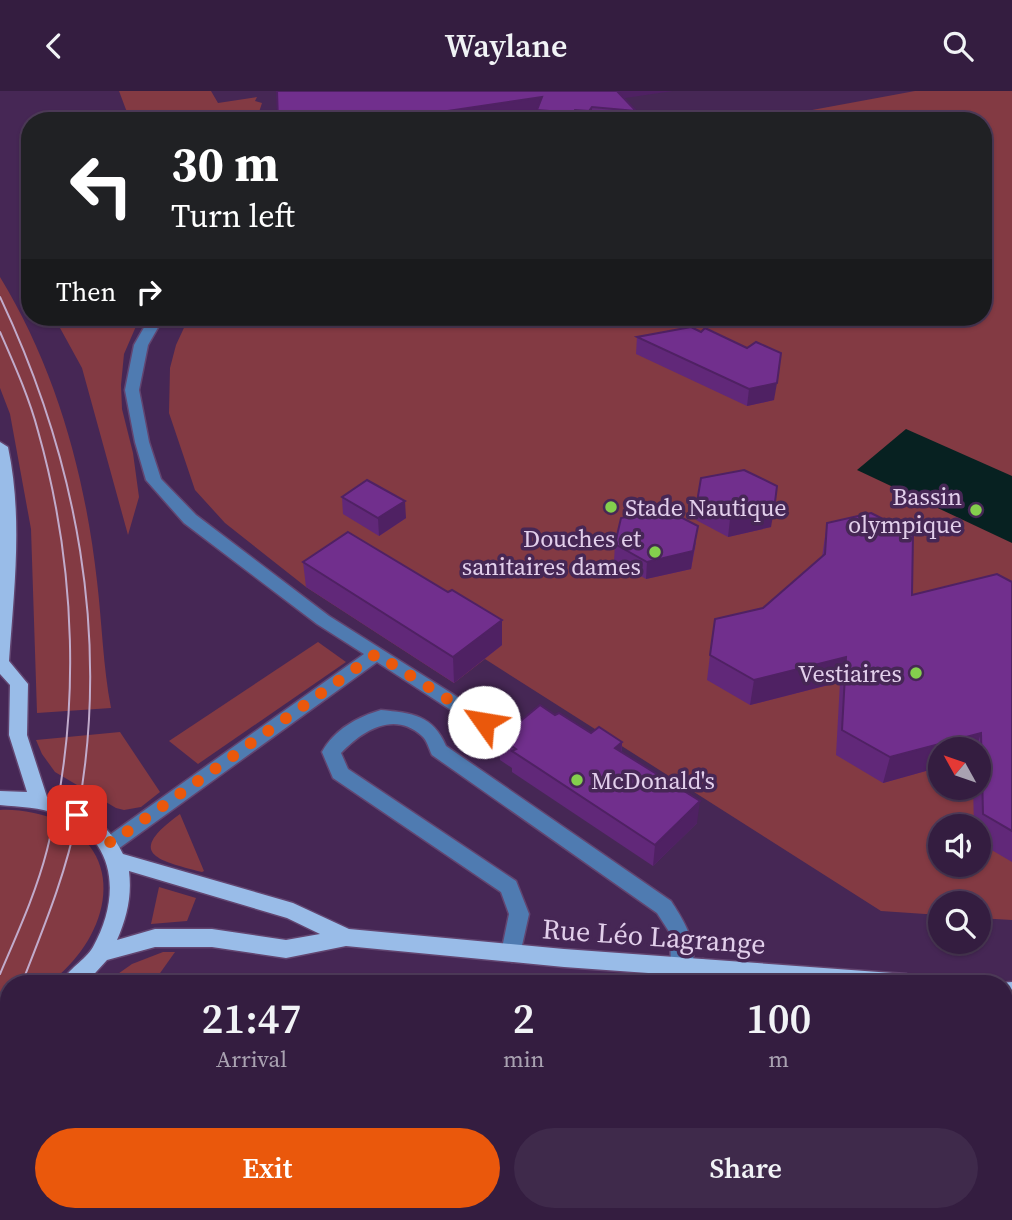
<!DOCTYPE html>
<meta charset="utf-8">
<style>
:root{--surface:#341d40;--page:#3f2a4b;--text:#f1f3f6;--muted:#a9a2b1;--line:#4e3b59;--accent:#ea580c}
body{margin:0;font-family:"Source Serif 4",serif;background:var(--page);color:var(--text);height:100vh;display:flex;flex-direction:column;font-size:26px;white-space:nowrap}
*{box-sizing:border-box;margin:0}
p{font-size:23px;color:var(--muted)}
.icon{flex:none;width:38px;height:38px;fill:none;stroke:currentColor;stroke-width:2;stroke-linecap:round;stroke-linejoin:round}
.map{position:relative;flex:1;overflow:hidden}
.details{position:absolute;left:0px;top:884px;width:1013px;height:247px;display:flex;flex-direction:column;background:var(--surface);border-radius:28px 28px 0 0;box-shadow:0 2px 5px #0004,0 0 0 2px var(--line)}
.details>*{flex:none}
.banner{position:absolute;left:21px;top:21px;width:971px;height:214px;border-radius:28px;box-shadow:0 2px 5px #0004,0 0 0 2px var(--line);background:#202124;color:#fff;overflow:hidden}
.needle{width:46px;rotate:310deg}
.buttons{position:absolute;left:928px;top:646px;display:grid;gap:14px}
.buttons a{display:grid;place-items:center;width:63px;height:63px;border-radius:50%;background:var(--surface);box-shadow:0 2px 5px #0004,0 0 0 2px var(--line);font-size:35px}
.pin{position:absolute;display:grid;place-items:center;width:60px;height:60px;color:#fff;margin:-30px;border-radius:14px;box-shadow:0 4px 10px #0006}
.me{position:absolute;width:77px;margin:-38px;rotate:302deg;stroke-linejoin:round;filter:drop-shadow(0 0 5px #0008)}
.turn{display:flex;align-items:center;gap:24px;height:147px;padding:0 35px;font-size:32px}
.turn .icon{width:91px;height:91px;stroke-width:2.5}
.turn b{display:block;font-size:49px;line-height:60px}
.then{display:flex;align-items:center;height:66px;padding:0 35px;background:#0003;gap:14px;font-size:26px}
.eta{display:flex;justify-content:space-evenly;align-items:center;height:119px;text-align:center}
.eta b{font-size:42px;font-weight:600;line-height:49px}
.primary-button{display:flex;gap:14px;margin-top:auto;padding:14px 35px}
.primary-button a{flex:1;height:80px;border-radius:42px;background:var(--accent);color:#fff;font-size:28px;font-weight:600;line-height:80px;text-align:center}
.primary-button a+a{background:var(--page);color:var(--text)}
header{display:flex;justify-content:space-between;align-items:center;height:91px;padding:0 35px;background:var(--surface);font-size:32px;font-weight:600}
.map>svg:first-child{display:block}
.green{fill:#833a43;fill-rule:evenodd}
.water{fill:#072121}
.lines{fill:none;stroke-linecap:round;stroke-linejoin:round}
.minor-casing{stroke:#624570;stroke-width:3}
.major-casing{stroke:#624570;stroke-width:3}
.minor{fill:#4f7bb1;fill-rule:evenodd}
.major{fill:#99bce8;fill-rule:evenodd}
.tram{stroke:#c1abcb;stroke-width:2}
.wall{fill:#612879}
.shaded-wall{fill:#4f2163}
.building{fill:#712f8d;stroke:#4f2163;stroke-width:2}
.route{stroke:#ea580c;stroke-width:12;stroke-dasharray:0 21.6}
.poi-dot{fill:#84cf4d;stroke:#462755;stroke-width:2.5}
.labels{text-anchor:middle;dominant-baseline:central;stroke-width:7;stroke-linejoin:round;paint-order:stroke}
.poi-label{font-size:24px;fill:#e2cfeb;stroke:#462755;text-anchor:end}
.near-street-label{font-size:28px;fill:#e2cfeb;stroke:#462755}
</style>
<header><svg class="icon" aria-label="back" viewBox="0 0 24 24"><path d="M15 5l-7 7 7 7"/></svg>Waylane<svg class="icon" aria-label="search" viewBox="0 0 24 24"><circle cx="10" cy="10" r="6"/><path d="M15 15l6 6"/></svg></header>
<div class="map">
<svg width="1012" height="1129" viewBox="0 0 1012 1129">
<rect width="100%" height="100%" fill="#462755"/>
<!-- green -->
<g class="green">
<path d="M119 0H211L218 12 257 6 255 10 262 12 256 30H86L128 24Z"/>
<path d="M915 0H1012V829L978 827V812H940V824L881 820 485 568 454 592 306 496 225 432 195 399 169 322 170 277 176 254 189 226H984V30H752ZM940 658H978V696H940ZM940 735H978V774H940Z"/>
<path d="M0 186C56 278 85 383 97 490 102 532 103 575 111 617L37 622 31 438 10 323 0 297Z"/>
<path d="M54 226H140L124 263 121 294 122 318 133 362 139 406 128 444 82 277Z"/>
<path d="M318 551 346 571 198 673 169 650Z"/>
<path d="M120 641 160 701 141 716 124 719 116 717 55 681 42 663 36 649Z"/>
<path d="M0 719C19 718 41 722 58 730 133 767 105 852 49 892H9V916L0 919Z"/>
<path d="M180 723 204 780 202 781C155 769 126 762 180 723Z"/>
<path d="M159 796 196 807 187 830 151 833Z"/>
<path d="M163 861H175L153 892H105L132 873Z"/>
<path d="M9 1027V1114H0V1030Z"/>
</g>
<!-- water -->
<path class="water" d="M906 338 1012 385V452L857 379Z"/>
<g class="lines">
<!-- minor casing -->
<g class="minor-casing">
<g id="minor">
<path d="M150 226H164L148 254 139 299 149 351 161 388 196 424 329 525 489 626 492 631 489 636H477L377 571 118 758 111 761 104 758 101 753 104 748 364 563 317 533 184 432 146 389 135 351 125 299 134 254Z"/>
<path d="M381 619C412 622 433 624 446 655L671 810C684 830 702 858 689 882L682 885 675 882 671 876 670 842 657 822 432 664C429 658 427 649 422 645 394 619 362 640 341 662L348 678 516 790 529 823 519 868 512 871 505 868 501 862 509 823 501 801 333 687 322 661C334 639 357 626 381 619Z"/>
<path d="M703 868 710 871 714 877 713 892H692L696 871Z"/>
<path d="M0 930 9 934V956L0 952Z"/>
<path d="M117 1122H142L145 1129H120Z"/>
</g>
</g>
<!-- major casing -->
<g class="major-casing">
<g id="major">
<path d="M0 351 8 356C23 427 14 498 9 570L28 593 27 644 47 706C82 715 107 730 123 763L293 812 349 838 564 858 906 883 914 886 916 892H790L564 876 346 855 286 867 212 856H155L107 869 86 892H62C67 878 85 870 93 856 121 805 117 749 59 724 40 716 20 716 0 714V700L27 701 9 644 10 594 0 583ZM129 780 287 827 320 843 286 849 212 838H155L117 849C127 826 132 805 129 780Z"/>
<path d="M1012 891V909H1004V892H999Z"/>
<path d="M9 923V942L0 946V926Z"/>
</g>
</g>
<!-- minor -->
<use href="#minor" class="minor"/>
<!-- major -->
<use href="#major" class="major"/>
<!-- tram -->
<g class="tram">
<path d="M0 206C77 369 111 547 77 726 66 783 43 838 22 892"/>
<path d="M0 241C14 273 29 306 38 340 76 474 82 624 47 759 36 802 17 843 0 883"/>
<path d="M0 940 9 922"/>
</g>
</g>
<!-- wall -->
<g class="wall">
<path d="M277 0 624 7 636 20 635 30H537Z"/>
<path d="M637 246 774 309 747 315 636 263Z"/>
<path d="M342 406 406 427 379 445 343 423Z"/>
<path d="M697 411 771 436 728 446 696 429Z"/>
<path d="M827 432 912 504 1012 491V771L978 751V735H974L973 696H978V658H940V676L883 692 836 664 840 591 750 614 707 589 710 564 822 466Z"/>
<path d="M696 452 691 478 646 488 614 470 615 453Z"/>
<path d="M303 471 502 554 454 592 306 496Z"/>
<path d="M555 624 591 642 622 651V661L697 732 653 775 512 681V677L500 669V647Z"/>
</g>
<!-- shaded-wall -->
<g class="shaded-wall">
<path d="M605 0H673L605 10Z"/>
<path d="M542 6 537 19V29L533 30H380Z"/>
<path d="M592 16 591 30H589V20Z"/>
<path d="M777 292 774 309 747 315 749 298Z"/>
<path d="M405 410 406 427 379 445 378 427Z"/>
<path d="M774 419 771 436 728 446 730 428Z"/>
<path d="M698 435 691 478 646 488 647 471Z"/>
<path d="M502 529V554L454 592 453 566Z"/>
<path d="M846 566 840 591 750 614 754 589Z"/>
<path d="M981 642 976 658H940V676L883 692 890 666Z"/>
<path d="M622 651 621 672 615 657Z"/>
<path d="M700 710 697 732 653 775 655 754Z"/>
</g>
<!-- building -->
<g class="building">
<path d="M277 0H617L636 20 592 16 589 20 575 19 574 22 537 19 542 6 380 30H278Z"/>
<path d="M691 236 701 241 705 237 747 257 756 251 781 262 777 292 749 298 637 246Z"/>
<path d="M744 379 777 395 774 419 730 428 697 411 701 387Z"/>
<path d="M367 389 405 410 378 427 342 406Z"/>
<path d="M665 418 698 435 693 460 647 471 615 453 621 427Z"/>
<path d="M871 422 913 443 912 504 997 483 1012 491V740L983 723 981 642 890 666 842 639 846 566 754 589 710 564 715 528 763 517 825 463 827 432Z"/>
<path d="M348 441 448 501 452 499 502 529 453 566 303 471Z"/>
<path d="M540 614 555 624 559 622 591 642 599 636 622 651 615 657 700 710 655 754 512 660 516 658 500 647Z"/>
<path d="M642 1122H748L755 1129H633Z"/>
</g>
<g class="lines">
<!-- route -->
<path class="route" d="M77 724 96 736 111 752 376 563 484 631"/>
</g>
<!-- markers -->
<g class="poi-dot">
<circle cx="611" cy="416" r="7"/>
<circle cx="976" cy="419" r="7"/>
<circle cx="655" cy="461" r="7"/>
<circle cx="916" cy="582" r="7"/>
<circle cx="577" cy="689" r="7"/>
</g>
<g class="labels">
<!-- poi labels -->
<g class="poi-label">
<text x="962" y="405">Bassin<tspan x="962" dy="28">olympique</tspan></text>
<text x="625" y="416" text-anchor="start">Stade Nautique</text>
<text x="641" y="447">Douches et<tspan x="641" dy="28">sanitaires dames</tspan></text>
<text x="902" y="582">Vestiaires</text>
<text x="591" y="689" text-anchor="start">McDonald's</text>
</g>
<!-- near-street labels -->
<g class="near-street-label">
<text transform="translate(654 845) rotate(4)">Rue Léo Lagrange</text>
</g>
</g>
</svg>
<div class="buttons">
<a><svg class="needle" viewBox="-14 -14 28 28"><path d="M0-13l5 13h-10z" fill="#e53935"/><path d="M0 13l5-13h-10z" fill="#a9a2b1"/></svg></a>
<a><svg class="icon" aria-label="sound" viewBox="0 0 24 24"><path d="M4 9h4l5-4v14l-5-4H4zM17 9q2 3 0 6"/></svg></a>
<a><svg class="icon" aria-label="search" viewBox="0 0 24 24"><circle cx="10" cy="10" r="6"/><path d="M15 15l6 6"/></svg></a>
</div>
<div class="pin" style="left:77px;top:724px;background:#d93025"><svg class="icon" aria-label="arrive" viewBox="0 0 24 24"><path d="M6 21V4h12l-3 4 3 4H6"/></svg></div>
<svg class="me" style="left:484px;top:631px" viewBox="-20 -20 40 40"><circle r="19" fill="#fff"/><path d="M0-13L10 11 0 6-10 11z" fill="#ea580c"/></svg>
<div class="banner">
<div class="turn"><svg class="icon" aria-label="left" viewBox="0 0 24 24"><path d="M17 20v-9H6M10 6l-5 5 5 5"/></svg><div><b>30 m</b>Turn left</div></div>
<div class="then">Then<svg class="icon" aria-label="right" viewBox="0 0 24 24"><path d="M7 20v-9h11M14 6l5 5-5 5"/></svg></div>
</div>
<section class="details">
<div class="eta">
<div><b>21:47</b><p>Arrival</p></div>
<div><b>2</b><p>min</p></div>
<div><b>100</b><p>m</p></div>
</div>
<div class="primary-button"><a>Exit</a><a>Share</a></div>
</section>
</div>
